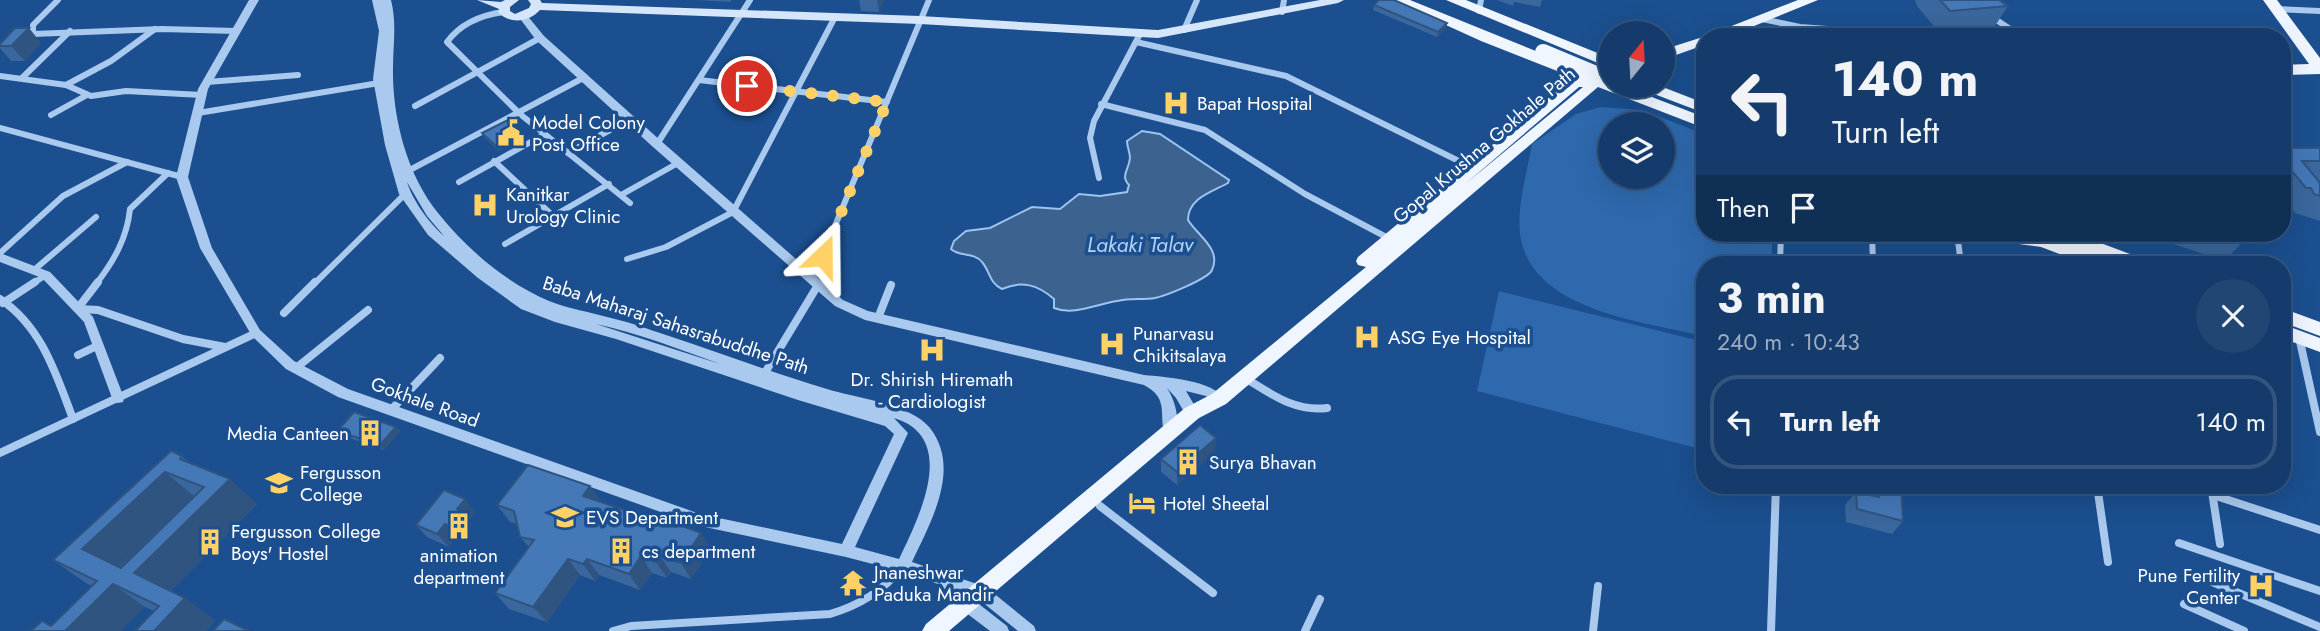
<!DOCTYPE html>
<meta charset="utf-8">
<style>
:root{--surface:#143b6b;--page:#214673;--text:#f1f3f6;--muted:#9dadc1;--line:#33557e}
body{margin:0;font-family:Jost,sans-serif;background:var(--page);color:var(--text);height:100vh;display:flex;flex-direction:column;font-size:26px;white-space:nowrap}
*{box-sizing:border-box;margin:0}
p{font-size:23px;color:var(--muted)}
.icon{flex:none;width:38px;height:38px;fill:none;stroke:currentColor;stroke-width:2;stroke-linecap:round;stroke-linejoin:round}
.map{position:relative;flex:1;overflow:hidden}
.side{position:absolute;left:1696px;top:256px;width:595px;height:238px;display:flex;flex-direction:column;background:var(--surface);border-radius:28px;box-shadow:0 7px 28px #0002,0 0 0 2px var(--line)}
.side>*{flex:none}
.banner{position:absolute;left:1696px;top:28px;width:595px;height:214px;border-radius:28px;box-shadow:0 7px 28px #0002,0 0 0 2px var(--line);background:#143b6b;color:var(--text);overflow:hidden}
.needle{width:46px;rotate:18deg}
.fabs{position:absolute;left:1598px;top:21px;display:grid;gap:14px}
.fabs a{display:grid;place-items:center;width:77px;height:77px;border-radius:50%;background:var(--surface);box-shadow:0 7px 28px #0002,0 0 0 2px var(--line);font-size:35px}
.pin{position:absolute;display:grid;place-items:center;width:60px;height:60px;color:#fff;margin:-30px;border:4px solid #fff;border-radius:50%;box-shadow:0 2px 7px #0007}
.me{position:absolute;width:77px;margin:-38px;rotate:23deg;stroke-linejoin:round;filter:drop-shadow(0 0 5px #0008)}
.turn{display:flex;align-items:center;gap:24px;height:147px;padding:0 21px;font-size:32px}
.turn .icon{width:91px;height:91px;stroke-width:2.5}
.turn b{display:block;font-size:49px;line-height:60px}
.then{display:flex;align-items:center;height:66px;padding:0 21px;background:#0003;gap:14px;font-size:26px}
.round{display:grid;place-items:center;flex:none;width:74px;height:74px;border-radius:37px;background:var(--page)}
.overview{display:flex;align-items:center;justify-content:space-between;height:119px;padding:0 21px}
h1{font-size:42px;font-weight:700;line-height:52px}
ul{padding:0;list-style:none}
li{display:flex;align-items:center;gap:21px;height:94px;margin:0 14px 10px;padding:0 7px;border:4px solid var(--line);border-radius:28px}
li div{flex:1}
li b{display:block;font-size:26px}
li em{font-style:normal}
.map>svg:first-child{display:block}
.green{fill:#2e69ad;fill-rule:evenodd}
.water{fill:#3c6290;stroke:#9cc4f0;stroke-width:2}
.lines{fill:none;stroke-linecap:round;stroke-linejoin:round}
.minor-far1{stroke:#a9c9ee;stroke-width:6}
.minor{stroke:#a9c9ee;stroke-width:8}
.tertiary{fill:#a9c9ee;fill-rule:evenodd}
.secondary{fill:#d6e6fa;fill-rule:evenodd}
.primary{fill:#f0f6ff;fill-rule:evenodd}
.primary-bridge{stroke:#f0f6ff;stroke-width:16}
.wall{fill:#3a679d;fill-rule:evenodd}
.shaded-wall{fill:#305480}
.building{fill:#4478b7;stroke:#305480;stroke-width:2;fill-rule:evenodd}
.route{stroke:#ffd166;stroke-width:12;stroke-dasharray:0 21.6}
.labels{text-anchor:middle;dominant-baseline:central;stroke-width:7;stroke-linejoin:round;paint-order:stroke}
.poi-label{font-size:19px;fill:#fff;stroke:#1b4f8f;text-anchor:start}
.street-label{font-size:19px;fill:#fff;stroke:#1b4f8f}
.water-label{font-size:21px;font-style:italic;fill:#b5d3f5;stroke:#1b4f8f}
</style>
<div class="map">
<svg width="2320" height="631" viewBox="0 0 2320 631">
<rect width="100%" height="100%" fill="#1b4f8f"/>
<!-- green -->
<g class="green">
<path d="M1601 107 1642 110 1704 134V233H1773L1771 264H1704V336C1645 322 1530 311 1520 234 1517 205 1527 172 1532 144L1576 114ZM1610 124H1662V177H1610Z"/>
<path d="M1499 291 1704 342V450L1477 391Z"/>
</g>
<!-- water -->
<path class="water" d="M1142 131 1160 134 1229 180 1228 183C1212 192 1188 198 1188 220 1197 235 1222 249 1212 270 1208 279 1165 296 1155 298 1143 300 1130 298 1117 301 1097 304 1074 316 1054 308V299C1038 285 1022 280 1002 289 989 283 990 271 982 262 974 252 959 257 951 249L954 241 966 231 990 228 1032 207 1060 209 1079 194 1100 196 1127 192 1129 185C1120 175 1129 170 1130 158 1130 152 1127 147 1127 141Z"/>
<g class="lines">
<!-- minor-far1 -->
<g class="minor-far1">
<path d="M58 0 33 25V34L162 29 236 31"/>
<path d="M2276 9 2320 11"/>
<path d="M1479 11 1481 0"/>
<path d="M504 12C481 15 461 23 447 42L520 114 630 203"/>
<path d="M1282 12 1284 0"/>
<path d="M1992 17 2022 37"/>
<path d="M1762 19 1800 27 1939 37"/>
<path d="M1184 30 1197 0"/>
<path d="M1957 37 2011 30"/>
<path d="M1136 42 1286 76 1473 168"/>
<path d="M0 76 66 85 111 61 155 29"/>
<path d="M22 78 70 31"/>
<path d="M699 80 887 102"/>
<path d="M207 82 298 75"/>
<path d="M66 85 91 96 126 91 202 95"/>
<path d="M1101 104 1205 130 1305 194 1390 239"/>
<path d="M415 106 540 38"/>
<path d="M198 113 379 83"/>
<path d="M51 115 87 95"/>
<path d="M0 128 182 177"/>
<path d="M657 144 750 0"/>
<path d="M568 153 630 119"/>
<path d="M494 161 552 215"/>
<path d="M406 172 585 77"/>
<path d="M1099 178 1090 138 1094 121 1140 34"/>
<path d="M459 182 545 134"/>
<path d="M621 195 678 163"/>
<path d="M1872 233 1873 264"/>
<path d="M1957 233 1961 264"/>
<path d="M505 244 609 184"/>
<path d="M2063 249 2065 264"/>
<path d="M0 253 63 196 127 162"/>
<path d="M627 259 666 247 733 212 835 17"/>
<path d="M1780 264 1781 233"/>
<path d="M34 270 96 217"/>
<path d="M812 281 929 0"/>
<path d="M32 284 46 275"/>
<path d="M96 284C114 261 127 238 130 209L168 173"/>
<path d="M314 284 405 194"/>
</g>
<!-- minor -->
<g class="minor">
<path d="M0 299C42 327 56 374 73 419"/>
<path d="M3 303 35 282"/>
<path d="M78 308 98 282"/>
<path d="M79 309 98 310 183 339 225 347"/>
<path d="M284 313 315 282"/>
<path d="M878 318 891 285"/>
<path d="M2299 337 2320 432"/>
<path d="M78 355 99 345"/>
<path d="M296 368 368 310"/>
<path d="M763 376 818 285"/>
<path d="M1245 378C1271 394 1295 412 1327 408"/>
<path d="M391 410 440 358"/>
<path d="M0 453 256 333"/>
<path d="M2097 485 2108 562"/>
<path d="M2211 485 2220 544"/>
<path d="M2213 495 2320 530"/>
<path d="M1100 506 1213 593"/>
<path d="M2179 543 2320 591"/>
<path d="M2193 574 2320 627"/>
<path d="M2184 604 2244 631"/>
<path d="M613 631 631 626 830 614C860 605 883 591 903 566"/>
<path d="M1305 631 1320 599"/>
<path d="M1593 631 1598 586"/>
<path d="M1771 631 1776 485"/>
</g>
<!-- tertiary -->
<g class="tertiary">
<path d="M249 0H259L208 89 188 177 212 248 260 330 294 361 348 389 700 514 842 544 894 434 885 426 798 400 616 339 555 322 521 309 478 278 428 235 399 194 385 145 373 79 379 31 372 0H391C397 24 393 45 393 68 392 117 407 175 438 213 467 249 506 283 549 301 569 309 590 312 611 318 629 322 648 329 666 335 720 353 773 373 827 389 856 398 911 404 930 428 962 469 930 523 912 562L986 587 1034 626 1036 631H1018L976 597 966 594 1007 626 1009 631H990L961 609 941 585 903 572 846 557 700 526 338 397 286 369 252 336 200 248 176 177 198 89ZM407 182 427 216 444 236C429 223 413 201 407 182ZM596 324C638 333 679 349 720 364ZM894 418C960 438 918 519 899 559L855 547 908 433Z"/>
<path d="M523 13 526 14 544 36 661 141 843 300 868 311 1144 375C1166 377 1212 380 1225 399L1224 403 1219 404 1206 396 1186 391 1199 413 1197 417 1192 418 1187 417 1176 398 1167 388C1176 402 1180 420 1175 436L1170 438 1165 436C1158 414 1170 399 1144 385L865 320 835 306 653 147 536 40 518 16Z"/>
<path d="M0 253 50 272 93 317 124 398 123 402 118 403 113 402 112 398 84 322 42 278 0 262Z"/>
</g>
<!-- secondary -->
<path class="secondary" d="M477 0 501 2 505 0H519L510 7V11L515 14 529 8 531 4 528 0H540L542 3 920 16 1158 30 1320 0H1344L1338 3 1158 38 920 24 540 10C529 22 510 25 498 12L499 9Z"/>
<!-- primary -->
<g class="primary">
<path d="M1391 0H1410L1595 75 1605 76 1610 86H1623L1704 117V128L1598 87 1226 404 1199 418 949 631H922L926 624 1185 408 1212 394 1366 267 1358 265 1356 261 1358 257 1570 80 1575 78 1481 41ZM1579 87H1583L1464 185Z"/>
<path d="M1446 0H1466L1610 58V68Z"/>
<path d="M1798 0H1818L1727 37H1704V45L1662 60V50L1706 36Z"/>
<path d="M2263 0H2277L2320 58V74L2282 75V65L2309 64Z"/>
<path d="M1639 86H1660L1704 103V113L1641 89Z"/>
<path d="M1993 233 2042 235 2064 243 2053 233H2074L2146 260 2148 264H2122L2109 260 2111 264H2086L2041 247 2011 243 1995 237Z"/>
<path d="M2282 308 2320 322V336L2282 322Z"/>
<path d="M2282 324 2320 338V352L2282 338Z"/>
</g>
<!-- primary-bridge -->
<path class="primary-bridge" d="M1543 52 1610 80"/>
</g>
<!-- wall -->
<g class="wall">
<path d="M695 0H732L730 2Z"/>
<path d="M859 0H884L879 12 861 11Z"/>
<path d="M1497 0H1542L1540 7 1514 2 1513 6Z"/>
<path d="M1915 0H1999L2008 6 1995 26 1938 31 1917 6Z"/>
<path d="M1374 5 1447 23 1446 28 1437 37 1373 10Z"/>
<path d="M41 43 25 61H11L0 48V44Z"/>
<path d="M521 132 524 137 499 151 485 138 482 133Z"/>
<path d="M2282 148H2320V221L2295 213 2291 207H2286L2282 202Z"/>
<path d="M2141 233H2249L2248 237 2229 256 2223 254 2218 259Z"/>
<path d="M396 427 400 431 384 450 341 435 337 431Z"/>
<path d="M1215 452 1177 485 1161 472V459Z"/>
<path d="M182 456 189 463 257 504 171 591 185 598 215 621 206 631H135L154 611 145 607 51 626 92 586 86 583 53 560ZM194 496 121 568 120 567Z"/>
<path d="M1867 485H1901L1903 521 1892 534 1846 522 1845 505 1856 492 1867 495Z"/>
<path d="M590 486 601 502 675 527 701 533 710 549 691 579 671 572 667 578 652 573 640 590 599 575 595 581 580 575 547 622 509 609 495 593 529 547 520 537 517 524 510 522 497 505Z"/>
<path d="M475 512 469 521 472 524 461 538 456 536 449 547 427 537 416 525Z"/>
</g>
<!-- shaded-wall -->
<g class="shaded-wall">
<path d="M877 0H884L879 12Z"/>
<path d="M1447 23 1446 28 1437 37 1438 32Z"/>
<path d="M29 28 41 43 25 61 11 46Z"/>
<path d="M521 132 524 137 499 151 496 146Z"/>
<path d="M396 427 400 431 384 450 380 445Z"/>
<path d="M1216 438 1215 452 1177 485V472Z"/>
<path d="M165 472 194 496 114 572 82 549Z"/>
<path d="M230 479 257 504 165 597 134 573Z"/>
<path d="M590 486 602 503 583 496Z"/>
<path d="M465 499 475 512 469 521 472 524 461 538 449 526 457 509Z"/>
<path d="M445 524 456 536 449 547 437 534Z"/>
<path d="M701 533 710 549 691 579 681 563Z"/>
<path d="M641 556 652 573 640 590 629 574Z"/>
<path d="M660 556 671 572 667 578 656 562Z"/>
<path d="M568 559 580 575 547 622 533 607Z"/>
<path d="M587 559 599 575 595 581 583 564Z"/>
<path d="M113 584 145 607 121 631H65Z"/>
<path d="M185 598 215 621 206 631H154Z"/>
</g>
<!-- building -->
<g class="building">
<path d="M1379 0H1394L1447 23 1438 32 1374 5Z"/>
<path d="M1940 0H1999L2008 6 1950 11Z"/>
<path d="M15 28H29L11 46H0V44Z"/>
<path d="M1718 30 1743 33 1752 37H1713Z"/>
<path d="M508 120 521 132 496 146 482 133Z"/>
<path d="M2282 148H2320V161H2302L2320 183V196L2314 194 2311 188H2306L2282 159Z"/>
<path d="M2214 233H2249L2248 237 2237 233 2236 241Z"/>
<path d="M354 412 396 427 380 445 337 431Z"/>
<path d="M1200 425 1216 438 1177 472 1161 459Z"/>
<path d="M171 451 182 456 180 459 230 479 134 573 185 598 154 631H135L159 606 113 584 65 631H31L42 621 51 626 97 581 53 560ZM165 472 204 487 121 568 82 549Z"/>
<path d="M528 465 590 486 583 496 675 527 677 524 701 533 681 563 660 556 656 562 641 556 629 574 587 559 583 564 568 559 533 607 495 593 534 540 520 537 514 511 497 505Z"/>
<path d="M1878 485H1901L1903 521 1857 509 1856 492 1879 497Z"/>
<path d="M444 490 465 499 457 509 461 512 449 526 445 524 437 534 416 525Z"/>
<path d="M224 619 249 631H213Z"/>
</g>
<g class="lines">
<!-- route -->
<path class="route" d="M747 86 887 102 823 256"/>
</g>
<!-- icons -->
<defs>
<g id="hospital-bare" transform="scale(2.1)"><path d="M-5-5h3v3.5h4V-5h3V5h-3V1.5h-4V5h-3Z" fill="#ffd166" stroke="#1b4f8f" stroke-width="2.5" paint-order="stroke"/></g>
<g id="civic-bare" transform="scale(2.1)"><path d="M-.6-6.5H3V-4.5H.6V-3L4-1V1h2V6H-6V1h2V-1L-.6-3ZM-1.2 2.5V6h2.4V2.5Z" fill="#ffd166" stroke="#1b4f8f" stroke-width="2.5" paint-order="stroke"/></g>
<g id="building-bare" transform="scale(2.1)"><path d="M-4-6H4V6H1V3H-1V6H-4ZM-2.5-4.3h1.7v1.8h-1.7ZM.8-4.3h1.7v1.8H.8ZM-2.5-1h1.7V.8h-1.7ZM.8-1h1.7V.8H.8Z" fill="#ffd166" stroke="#1b4f8f" stroke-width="2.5" paint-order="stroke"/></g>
<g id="university-bare" transform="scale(2.1)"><path d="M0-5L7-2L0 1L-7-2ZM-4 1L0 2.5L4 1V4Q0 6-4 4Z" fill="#ffd166" stroke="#1b4f8f" stroke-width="2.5" paint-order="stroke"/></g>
<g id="hotel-bare" transform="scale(2.1)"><path d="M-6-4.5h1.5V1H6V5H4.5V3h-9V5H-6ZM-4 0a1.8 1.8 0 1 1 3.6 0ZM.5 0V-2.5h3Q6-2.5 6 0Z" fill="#ffd166" stroke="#1b4f8f" stroke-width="2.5" paint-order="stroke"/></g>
<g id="temple-bare" transform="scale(2.1)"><path d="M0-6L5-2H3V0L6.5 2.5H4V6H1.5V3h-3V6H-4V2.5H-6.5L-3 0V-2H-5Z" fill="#ffd166" stroke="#1b4f8f" stroke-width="2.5" paint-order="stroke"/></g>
</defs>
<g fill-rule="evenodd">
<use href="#hospital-bare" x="1176" y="103"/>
<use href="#civic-bare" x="511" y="133"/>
<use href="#hospital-bare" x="485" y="205"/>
<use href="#hospital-bare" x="1367" y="337"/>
<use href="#hospital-bare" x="1112" y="344"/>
<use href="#hospital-bare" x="932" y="350"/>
<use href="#building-bare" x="370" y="433"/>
<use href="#building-bare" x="1188" y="462"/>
<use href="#university-bare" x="279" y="483"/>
<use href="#hotel-bare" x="1142" y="503"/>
<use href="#university-bare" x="565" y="517"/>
<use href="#building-bare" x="459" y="526"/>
<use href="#building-bare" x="210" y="542"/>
<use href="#building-bare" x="621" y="551"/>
<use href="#temple-bare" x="853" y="583"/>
<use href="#hospital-bare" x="2261" y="586"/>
</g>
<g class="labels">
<!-- poi labels -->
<g class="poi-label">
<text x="1197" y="103">Bapat Hospital</text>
<text x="532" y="122">Model Colony<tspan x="532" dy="22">Post Office</tspan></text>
<text x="506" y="194">Kanitkar<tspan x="506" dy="22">Urology Clinic</tspan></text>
<text x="1133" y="333">Punarvasu<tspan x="1133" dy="22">Chikitsalaya</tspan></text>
<text x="1388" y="337">ASG Eye Hospital</text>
<text x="932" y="379" text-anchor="middle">Dr. Shirish Hiremath<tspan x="932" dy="22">- Cardiologist</tspan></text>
<text x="349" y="433" text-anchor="end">Media Canteen</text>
<text x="1209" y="462">Surya Bhavan</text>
<text x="300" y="472">Fergusson<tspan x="300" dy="22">College</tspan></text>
<text x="1163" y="503">Hotel Sheetal</text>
<text x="586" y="517">EVS Department</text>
<text x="231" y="531">Fergusson College<tspan x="231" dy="22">Boys' Hostel</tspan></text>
<text x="642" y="551">cs department</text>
<text x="459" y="555" text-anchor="middle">animation<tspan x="459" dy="22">department</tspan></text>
<text x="874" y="572">Jnaneshwar<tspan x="874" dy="22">Paduka Mandir</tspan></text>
<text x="2240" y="575" text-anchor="end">Pune Fertility<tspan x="2240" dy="22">Center</tspan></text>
</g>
<!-- street labels -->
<g class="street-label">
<text transform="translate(1484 145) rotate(-40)">Gopal Krushna Gokhale Path</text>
<text transform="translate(676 325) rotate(18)">Baba Maharaj Sahasrabuddhe Path</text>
<text transform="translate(425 402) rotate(20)">Gokhale Road</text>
</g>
<!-- water labels -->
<g class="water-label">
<text x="1140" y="245">Lakaki Talav</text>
</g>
</g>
</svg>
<div class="fabs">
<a><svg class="needle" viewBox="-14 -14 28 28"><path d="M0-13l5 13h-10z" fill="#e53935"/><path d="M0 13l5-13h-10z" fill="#9dadc1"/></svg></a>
<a><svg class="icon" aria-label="layers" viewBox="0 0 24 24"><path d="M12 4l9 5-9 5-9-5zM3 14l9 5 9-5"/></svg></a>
</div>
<div class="pin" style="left:747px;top:86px;background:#d93025"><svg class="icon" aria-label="arrive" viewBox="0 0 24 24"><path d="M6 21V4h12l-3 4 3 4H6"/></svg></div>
<svg class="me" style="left:823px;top:256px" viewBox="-20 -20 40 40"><path d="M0-17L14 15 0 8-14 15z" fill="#ffd166" stroke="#fff" stroke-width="4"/></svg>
<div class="banner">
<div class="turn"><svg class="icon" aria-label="left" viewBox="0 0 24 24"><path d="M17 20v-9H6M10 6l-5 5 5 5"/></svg><div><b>140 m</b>Turn left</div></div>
<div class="then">Then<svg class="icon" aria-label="arrive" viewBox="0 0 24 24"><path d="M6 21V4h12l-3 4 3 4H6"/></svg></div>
</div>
<section class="side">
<div class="overview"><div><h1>3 min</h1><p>240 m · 10:43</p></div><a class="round"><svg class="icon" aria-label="close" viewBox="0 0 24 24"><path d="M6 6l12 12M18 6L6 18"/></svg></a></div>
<ul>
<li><svg class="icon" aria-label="left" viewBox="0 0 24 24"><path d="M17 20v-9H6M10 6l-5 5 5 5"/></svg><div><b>Turn left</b></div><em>140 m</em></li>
</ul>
</section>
</div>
